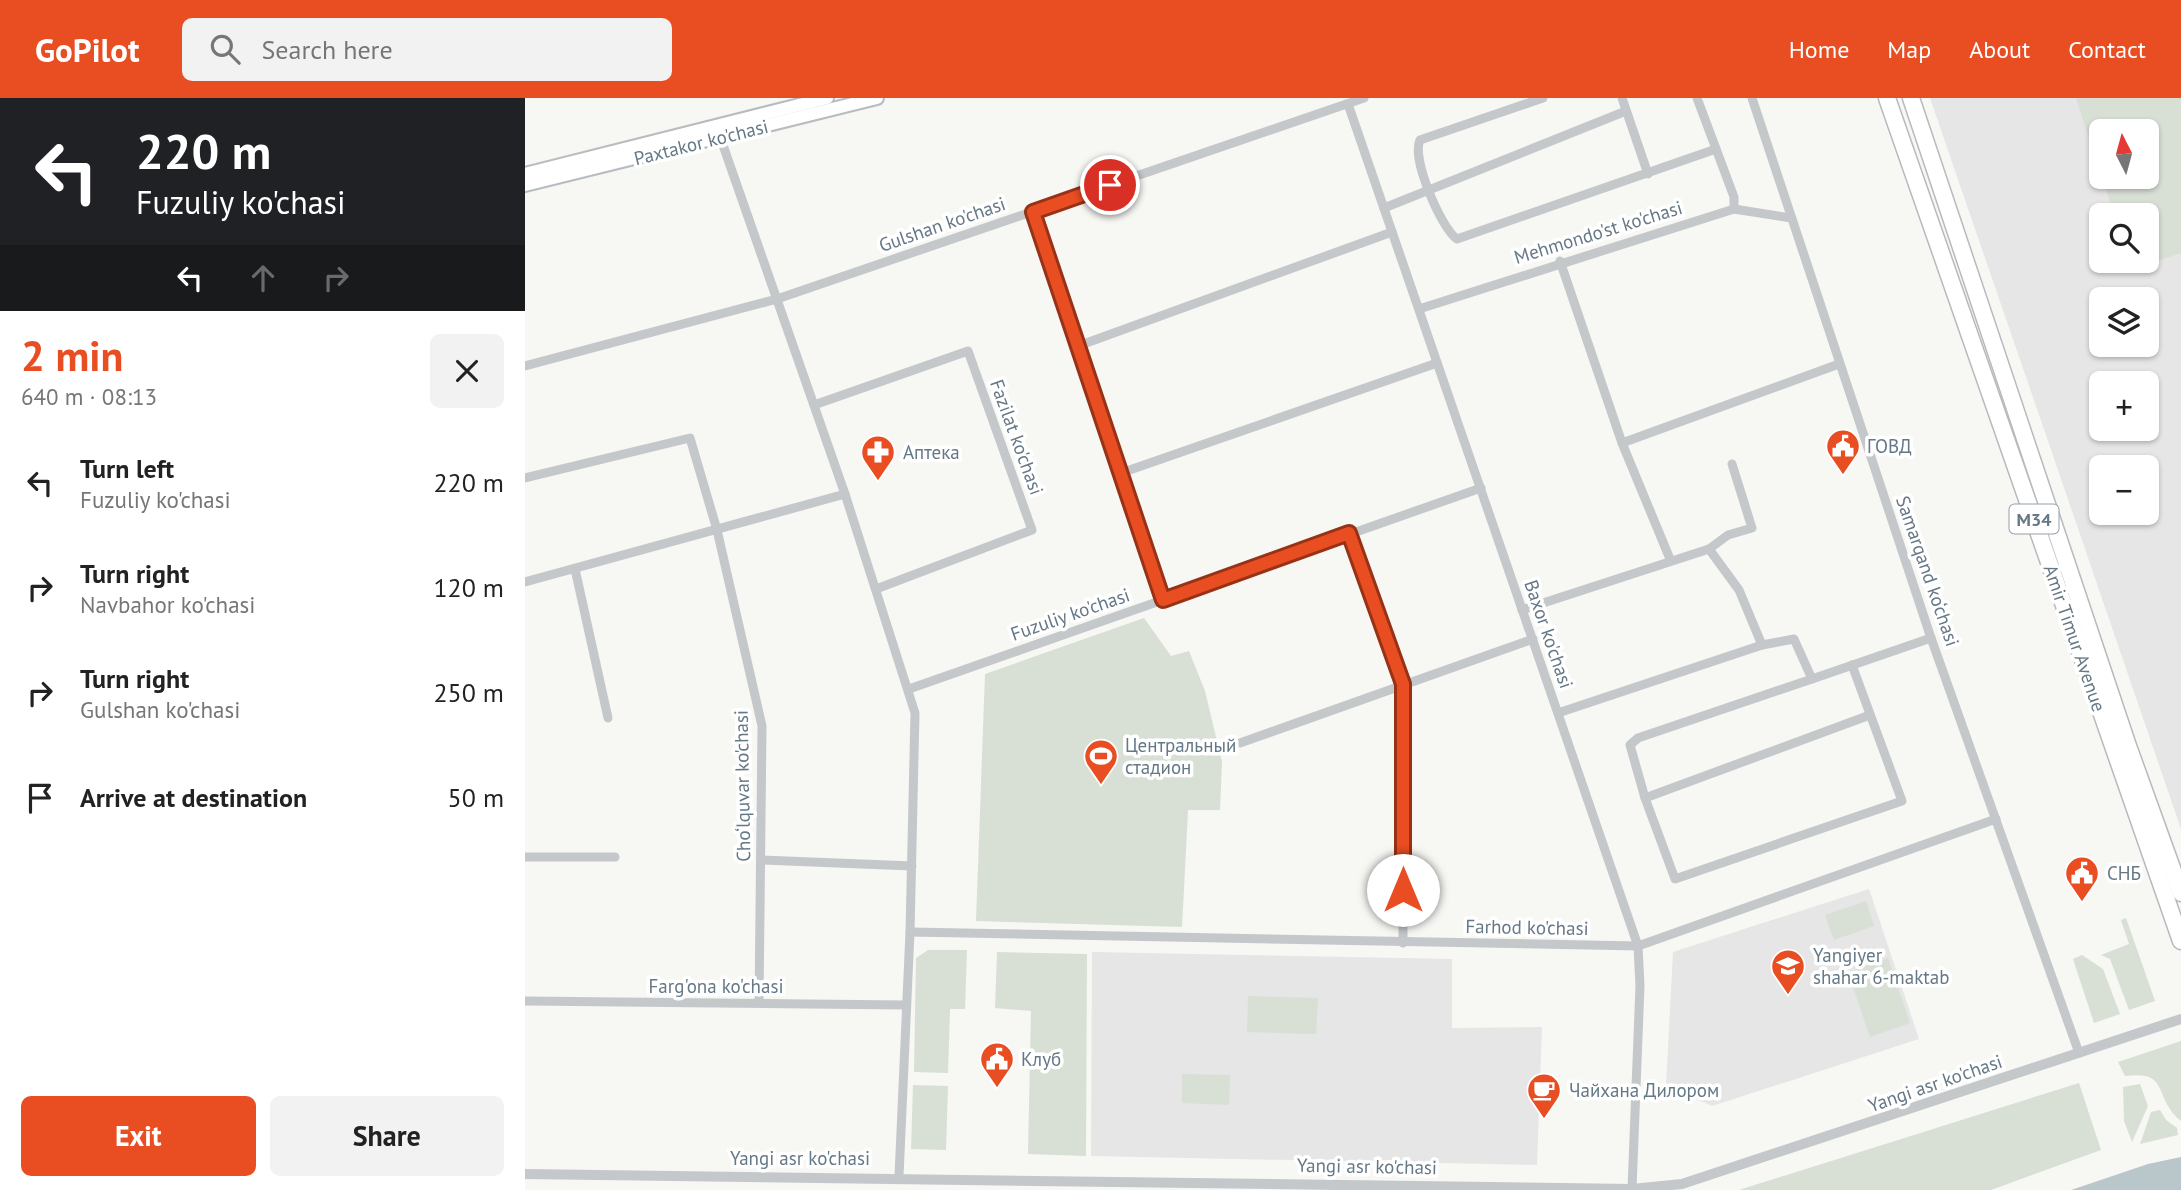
<!DOCTYPE html>
<meta charset="utf-8">
<style>
:root{--surface:#fff;--page:#f2f2f2;--text:#222;--muted:#767676;--accent:#e94d22}
body{margin:0;font-family:"PT Sans",sans-serif;background:var(--page);color:var(--text);height:100vh;display:flex;flex-direction:column;font-size:26px;white-space:nowrap}
*{box-sizing:border-box;margin:0}
p{font-size:23px;color:var(--muted)}
.icon{flex:none;width:38px;height:38px;fill:none;stroke:currentColor;stroke-width:2;stroke-linecap:round;stroke-linejoin:round}
.map{position:relative;flex:1;overflow:hidden}
.side{display:flex;flex-direction:column;background:var(--surface);width:525px}
.side>*{flex:none}
.guide{background:#202124;color:#fff;overflow:hidden}
.needle{width:46px;rotate:354deg}
.controls{position:absolute;left:1564px;top:21px;display:grid;gap:14px}
.controls a{display:grid;place-items:center;width:70px;height:70px;border-radius:10px;background:var(--surface);box-shadow:0 2px 5px #0004;font-size:35px}
.pin{position:absolute;display:grid;place-items:center;width:60px;height:60px;color:#fff;margin:-30px;border:4px solid #fff;border-radius:50%;box-shadow:0 2px 7px #0007}
.me{position:absolute;width:77px;margin:-38px;rotate:0deg;stroke-linejoin:round;filter:drop-shadow(0 0 5px #0008)}
.turn{display:flex;align-items:center;gap:24px;height:147px;padding:0 21px;font-size:32px}
.turn .icon{width:91px;height:91px;stroke-width:2.5}
.turn b{display:block;font-size:49px;line-height:60px}
.lanes{display:flex;align-items:center;height:66px;padding:0 21px;background:#0003;justify-content:center;gap:35px;direction:ltr}
.lanes .off{opacity:.35}
.round{display:grid;place-items:center;flex:none;width:74px;height:74px;border-radius:10px;background:var(--page)}
.head{display:flex;align-items:center;justify-content:space-between;height:119px;padding:0 21px}
h1{font-size:42px;font-weight:700;line-height:52px;color:var(--accent)}
.primary-button{display:flex;gap:14px;margin-top:auto;padding:14px 21px}
.primary-button a{flex:1;height:80px;border-radius:10px;background:var(--accent);color:#fff;font-size:28px;font-weight:700;line-height:80px;text-align:center}
.primary-button a+a{background:var(--page);color:var(--text)}
ul{padding:0;list-style:none}
li{display:flex;align-items:center;gap:21px;height:105px;padding:0 21px}
li div{flex:1}
li b{display:block;font-size:26px}
li em{font-style:normal}
header{display:flex;align-items:center;gap:42px;box-sizing:border-box;height:98px;padding:0 35px;background:var(--accent);color:#fff}
header strong{font-size:33px}
nav{display:flex;gap:38px;margin-inline-start:auto;font-size:24px}
.search{width:490px;height:63px;background:var(--page);display:flex;align-items:center;gap:18px;box-sizing:border-box;padding:0 24px;border-radius:10px;color:var(--muted);font-size:26px}
main{display:flex;flex:1;min-height:0}
.map>svg:first-child{display:block}
.built{fill:#e5e6e5;fill-rule:evenodd}
.green{fill:#d8dfd5;fill-rule:evenodd}
.water{fill:#bac7ca}
.lines{fill:none;stroke-linecap:round;stroke-linejoin:round}
.secondary-casing{stroke:#b6bcc0;stroke-width:16}
.trunk-casing{stroke:#b7babd;stroke-width:19}
.minor{stroke:#c4c8cb;stroke-width:9}
.tertiary{stroke:#c4c8cb;stroke-width:10}
.secondary{stroke:#fff;stroke-width:12}
.trunk{stroke:#fff;stroke-width:16}
.route-casing{stroke:#973216;stroke-width:18}
.route{stroke:#e94d22;stroke-width:12}
.labels{text-anchor:middle;dominant-baseline:central;stroke-width:7;stroke-linejoin:round;paint-order:stroke}
.shield{fill:#fff;stroke:#93a0aa;stroke-width:2}
.shield-label{font-size:18px;font-weight:bold;fill:#657886}
.street-label{font-size:19px;fill:#657886;stroke:#fff}
.poi-label{font-size:19px;fill:#657886;stroke:#fff;text-anchor:start}
</style>
<header>
<strong>GoPilot</strong>
<div class="search"><svg class="icon" aria-label="search" viewBox="0 0 24 24"><circle cx="10" cy="10" r="6"/><path d="M15 15l6 6"/></svg>Search here</div>
<nav><a>Home</a><a>Map</a><a>About</a><a>Contact</a></nav>
</header>
<main>
<section class="side">
<div class="guide">
<div class="turn"><svg class="icon" aria-label="left" viewBox="0 0 24 24"><path d="M17 20v-9H6M10 6l-5 5 5 5"/></svg><div><b>220 m</b>Fuzuliy ko'chasi</div></div>
<div class="lanes"><svg class="icon" aria-label="left" viewBox="0 0 24 24"><path d="M17 20v-9H6M10 6l-5 5 5 5"/></svg><svg class="icon off" aria-label="ahead" viewBox="0 0 24 24"><path d="M12 20V5M6 11l6-6 6 6"/></svg><svg class="icon off" aria-label="right" viewBox="0 0 24 24"><path d="M7 20v-9h11M14 6l5 5-5 5"/></svg></div>
</div>
<div class="head"><div><h1>2 min</h1><p>640 m · 08:13</p></div><a class="round"><svg class="icon" aria-label="close" viewBox="0 0 24 24"><path d="M6 6l12 12M18 6L6 18"/></svg></a></div>
<ul>
<li><svg class="icon" aria-label="left" viewBox="0 0 24 24"><path d="M17 20v-9H6M10 6l-5 5 5 5"/></svg><div><b>Turn left</b><p>Fuzuliy ko'chasi</p></div><em>220 m</em></li>
<li><svg class="icon" aria-label="right" viewBox="0 0 24 24"><path d="M7 20v-9h11M14 6l5 5-5 5"/></svg><div><b>Turn right</b><p>Navbahor ko'chasi</p></div><em>120 m</em></li>
<li><svg class="icon" aria-label="right" viewBox="0 0 24 24"><path d="M7 20v-9h11M14 6l5 5-5 5"/></svg><div><b>Turn right</b><p>Gulshan ko'chasi</p></div><em>250 m</em></li>
<li><svg class="icon" aria-label="arrive" viewBox="0 0 24 24"><path d="M6 21V4h12l-3 4 3 4H6"/></svg><div><b>Arrive at destination</b></div><em>50 m</em></li>
</ul>
<div class="primary-button"><a>Exit</a><a>Share</a></div>
</section>
<div class="map">
<svg width="1656" height="1092" viewBox="0 0 1656 1092">
<rect width="100%" height="100%" fill="#f7f7f4"/>
<!-- built -->
<g class="built">
<path d="M1405 0H1656V731L1534 375ZM1577 33H1622V79H1577ZM1577 117H1622V163H1577ZM1577 201H1622V247H1577ZM1577 285H1622V331H1577ZM1577 369H1622V415H1577Z"/>
<path d="M1344 791 1394 941 1187 1008 1141 988 1148 854Z"/>
<path d="M567 854 927 861V930L1017 929 1012 1067 566 1058Z"/>
</g>
<!-- green -->
<g class="green">
<path d="M1551 0H1656V155L1607 172 1603 163H1622V117H1589ZM1577 33H1622V79H1577Z"/>
<path d="M619 520 646 558 664 553 680 593 697 664 695 712H663L657 829 451 823 460 576Z"/>
<path d="M1341 803 1349 828 1309 842 1300 817Z"/>
<path d="M1601 820 1630 903 1604 912 1585 861 1576 857 1604 846 1596 822Z"/>
<path d="M403 852H442L440 911H425L423 975 389 974 391 860Z"/>
<path d="M472 854 562 856 561 1058 503 1056 506 913 470 910Z"/>
<path d="M1557 857 1578 871 1595 916 1569 925 1548 861Z"/>
<path d="M1363 860 1385 925 1345 939 1323 874Z"/>
<path d="M723 898 793 900 791 936 722 934Z"/>
<path d="M1656 943V1023C1627 999 1646 972 1600 978L1593 964Z"/>
<path d="M657 976 705 977 704 1007 657 1005Z"/>
<path d="M1554 985 1576 1052 1466 1092H1214Z"/>
<path d="M1615 986 1623 1008 1607 1044 1599 1023 1598 989Z"/>
<path d="M388 987 423 988 421 1052 386 1051Z"/>
<path d="M1635 1012 1641 1022 1652 1030 1653 1037 1615 1046 1626 1014Z"/>
</g>
<!-- water -->
<path class="water" d="M1656 1059V1092H1546L1623 1066Z"/>
<g class="lines">
<!-- secondary casing -->
<g class="secondary-casing">
<g id="secondary">
<path d="M0 76 302 0"/>
<path d="M0 87 352 0"/>
</g>
</g>
<!-- trunk casing -->
<g class="trunk-casing">
<g id="trunk">
<path d="M1362 0 1656 843"/>
<path d="M1386 0 1603 648 1656 795"/>
</g>
</g>
<!-- minor -->
<g class="minor">
<path d="M1018 0 895 42C886 60 916 130 932 141L1191 51"/>
<path d="M1097 0 1123 76"/>
<path d="M1172 0 1209 99V111"/>
<path d="M1227 0 1406 540 1554 955"/>
<path d="M823 6 1113 848 1115 888 1107 1091"/>
<path d="M193 33 320 396 390 615 385 834 374 1078"/>
<path d="M859 110 1101 13"/>
<path d="M507 114 638 502"/>
<path d="M1035 163 1097 345 1145 461"/>
<path d="M894 211 1209 111 1266 120"/>
<path d="M553 248 867 134"/>
<path d="M0 268 252 201 839 0"/>
<path d="M289 307 443 253 507 432 351 491"/>
<path d="M1097 345 1314 266"/>
<path d="M1207 366 1227 430 1203 437 1184 451 1214 492 1237 547 1269 541 1287 581 1406 540"/>
<path d="M596 375 912 265"/>
<path d="M0 380 165 340 192 432 237 628 234 905"/>
<path d="M824 435 878 586V845"/>
<path d="M50 471 83 620"/>
<path d="M0 484 320 396"/>
<path d="M997 512 1184 451"/>
<path d="M1287 581 1113 640 1105 647 1120 700 1150 781 1377 703 1327 567"/>
<path d="M384 591 956 390"/>
<path d="M1033 615 1237 547"/>
<path d="M715 645 1008 541"/>
<path d="M1120 700 1345 617"/>
<path d="M0 759H90"/>
<path d="M237 762 387 768"/>
<path d="M385 834 1113 848 1471 721"/>
<path d="M0 903 381 907"/>
</g>
<!-- tertiary -->
<path class="tertiary" d="M0 1076 1107 1091 1157 1086 1656 921"/>
<!-- secondary -->
<use href="#secondary" class="secondary"/>
<!-- trunk -->
<use href="#trunk" class="trunk"/>
</g>
<g class="lines">
<!-- route casing -->
<g class="route-casing">
<path id="route" d="M585 87 508 114 638 502 824 435 878 586V792"/>
</g>
<!-- route -->
<use href="#route" class="route"/>
</g>
<!-- icons -->
<defs>
<g id="civic-pin" transform="scale(1.75)"><path d="M0 17L-7.5 6A9.5 9.5 0 1 1 7.5 6Z" fill="#e94d22" stroke="#fff"/><path d="M-.6-6.5H3V-4.5H.6V-3L4-1V1h2V6H-6V1h2V-1L-.6-3ZM-1.2 2.5V6h2.4V2.5Z" fill="#fff"/></g>
<g id="pharmacy-pin" transform="scale(1.75)"><path d="M0 17L-7.5 6A9.5 9.5 0 1 1 7.5 6Z" fill="#e94d22" stroke="#fff"/><path d="M-2-6h4v4h4v4h-4v4h-4v-4h-4v-4h4Z" fill="#fff"/></g>
<g id="stadium-pin" transform="scale(1.75)"><path d="M0 17L-7.5 6A9.5 9.5 0 1 1 7.5 6Z" fill="#e94d22" stroke="#fff"/><path d="M0-5a6.5 5 0 1 0 0 10a6.5 5 0 1 0 0-10ZM-3.5-1.8h7v3.6h-7Z" fill="#fff"/></g>
<g id="school-pin" transform="scale(1.75)"><path d="M0 17L-7.5 6A9.5 9.5 0 1 1 7.5 6Z" fill="#e94d22" stroke="#fff"/><path d="M0-5L7-2L0 1L-7-2ZM-4 1L0 2.5L4 1V4Q0 6-4 4Z" fill="#fff"/></g>
<g id="cafe-pin" transform="scale(1.75)"><path d="M0 17L-7.5 6A9.5 9.5 0 1 1 7.5 6Z" fill="#e94d22" stroke="#fff"/><path d="M-5.5-4.5H6V0H3Q3 3.5 0 3.5H-2.5Q-5.5 3.5-5.5 0ZM3-3.2v2h1.7v-2ZM-6 4.5H4V6H-6Z" fill="#fff"/></g>
</defs>
<g fill-rule="evenodd">
<use href="#civic-pin" x="1318" y="348"/>
<use href="#pharmacy-pin" x="353" y="354"/>
<use href="#stadium-pin" x="576" y="658"/>
<use href="#civic-pin" x="1557" y="775"/>
<use href="#school-pin" x="1263" y="868"/>
<use href="#civic-pin" x="472" y="961"/>
<use href="#cafe-pin" x="1019" y="992"/>
</g>
<g class="labels">
<!-- shield labels -->
<rect class="shield" x="1484.5" y="406.5" width="49" height="29" rx="5"/>
<g class="shield-label">
<text x="1509" y="421">M34</text>
</g>
<!-- street labels -->
<g class="street-label">
<text transform="translate(176 44) rotate(-14)">Paxtakor ko'chasi</text>
<text transform="translate(417 126) rotate(-19)">Gulshan ko'chasi</text>
<text transform="translate(1073 134) rotate(-17)">Mehmondo'st ko'chasi</text>
<text transform="translate(492 339) rotate(70)">Fazilat ko'chasi</text>
<text transform="translate(1403 473) rotate(71)">Samarqand ko‘chasi</text>
<text transform="translate(545 516) rotate(-19)">Fuzuliy ko'chasi</text>
<text transform="translate(1024 536) rotate(71)">Baxor ko'chasi</text>
<text transform="translate(1550 540) rotate(71)">Amir Timur Avenue</text>
<text transform="translate(217 688) rotate(-91)">Cho‘lquvar ko'chasi</text>
<text transform="translate(1002 829) rotate(1)">Farhod ko'chasi</text>
<text x="191" y="888">Farg'ona ko'chasi</text>
<text transform="translate(1410 985) rotate(-19)">Yangi asr ko'chasi</text>
<text x="275" y="1060">Yangi asr ko'chasi</text>
<text transform="translate(842 1068) rotate(1)">Yangi asr ko'chasi</text>
</g>
<!-- poi labels -->
<g class="poi-label">
<text x="1342" y="348">ГОВД</text>
<text x="378" y="354">Аптека</text>
<text x="600" y="647">Центральный<tspan x="600" dy="22">стадион</tspan></text>
<text x="1582" y="775">СНБ</text>
<text x="1288" y="857">Yangiyer<tspan x="1288" dy="22">shahar 6-maktab</tspan></text>
<text x="496" y="961">Клуб</text>
<text x="1044" y="992">Чайхана Дилором</text>
</g>
</g>
</svg>
<div class="controls">
<a><svg class="needle" viewBox="-14 -14 28 28"><path d="M0-13l5 13h-10z" fill="#e53935"/><path d="M0 13l5-13h-10z" fill="#767676"/></svg></a>
<a><svg class="icon" aria-label="search" viewBox="0 0 24 24"><circle cx="10" cy="10" r="6"/><path d="M15 15l6 6"/></svg></a>
<a><svg class="icon" aria-label="layers" viewBox="0 0 24 24"><path d="M12 4l9 5-9 5-9-5zM3 14l9 5 9-5"/></svg></a>
<a>+</a>
<a>−</a>
</div>
<div class="pin" style="left:585px;top:87px;background:#d93025"><svg class="icon" aria-label="arrive" viewBox="0 0 24 24"><path d="M6 21V4h12l-3 4 3 4H6"/></svg></div>
<svg class="me" style="left:878px;top:792px" viewBox="-20 -20 40 40"><circle r="19" fill="#fff"/><path d="M0-13L10 11 0 6-10 11z" fill="#e94d22"/></svg>
</div>
</main>
